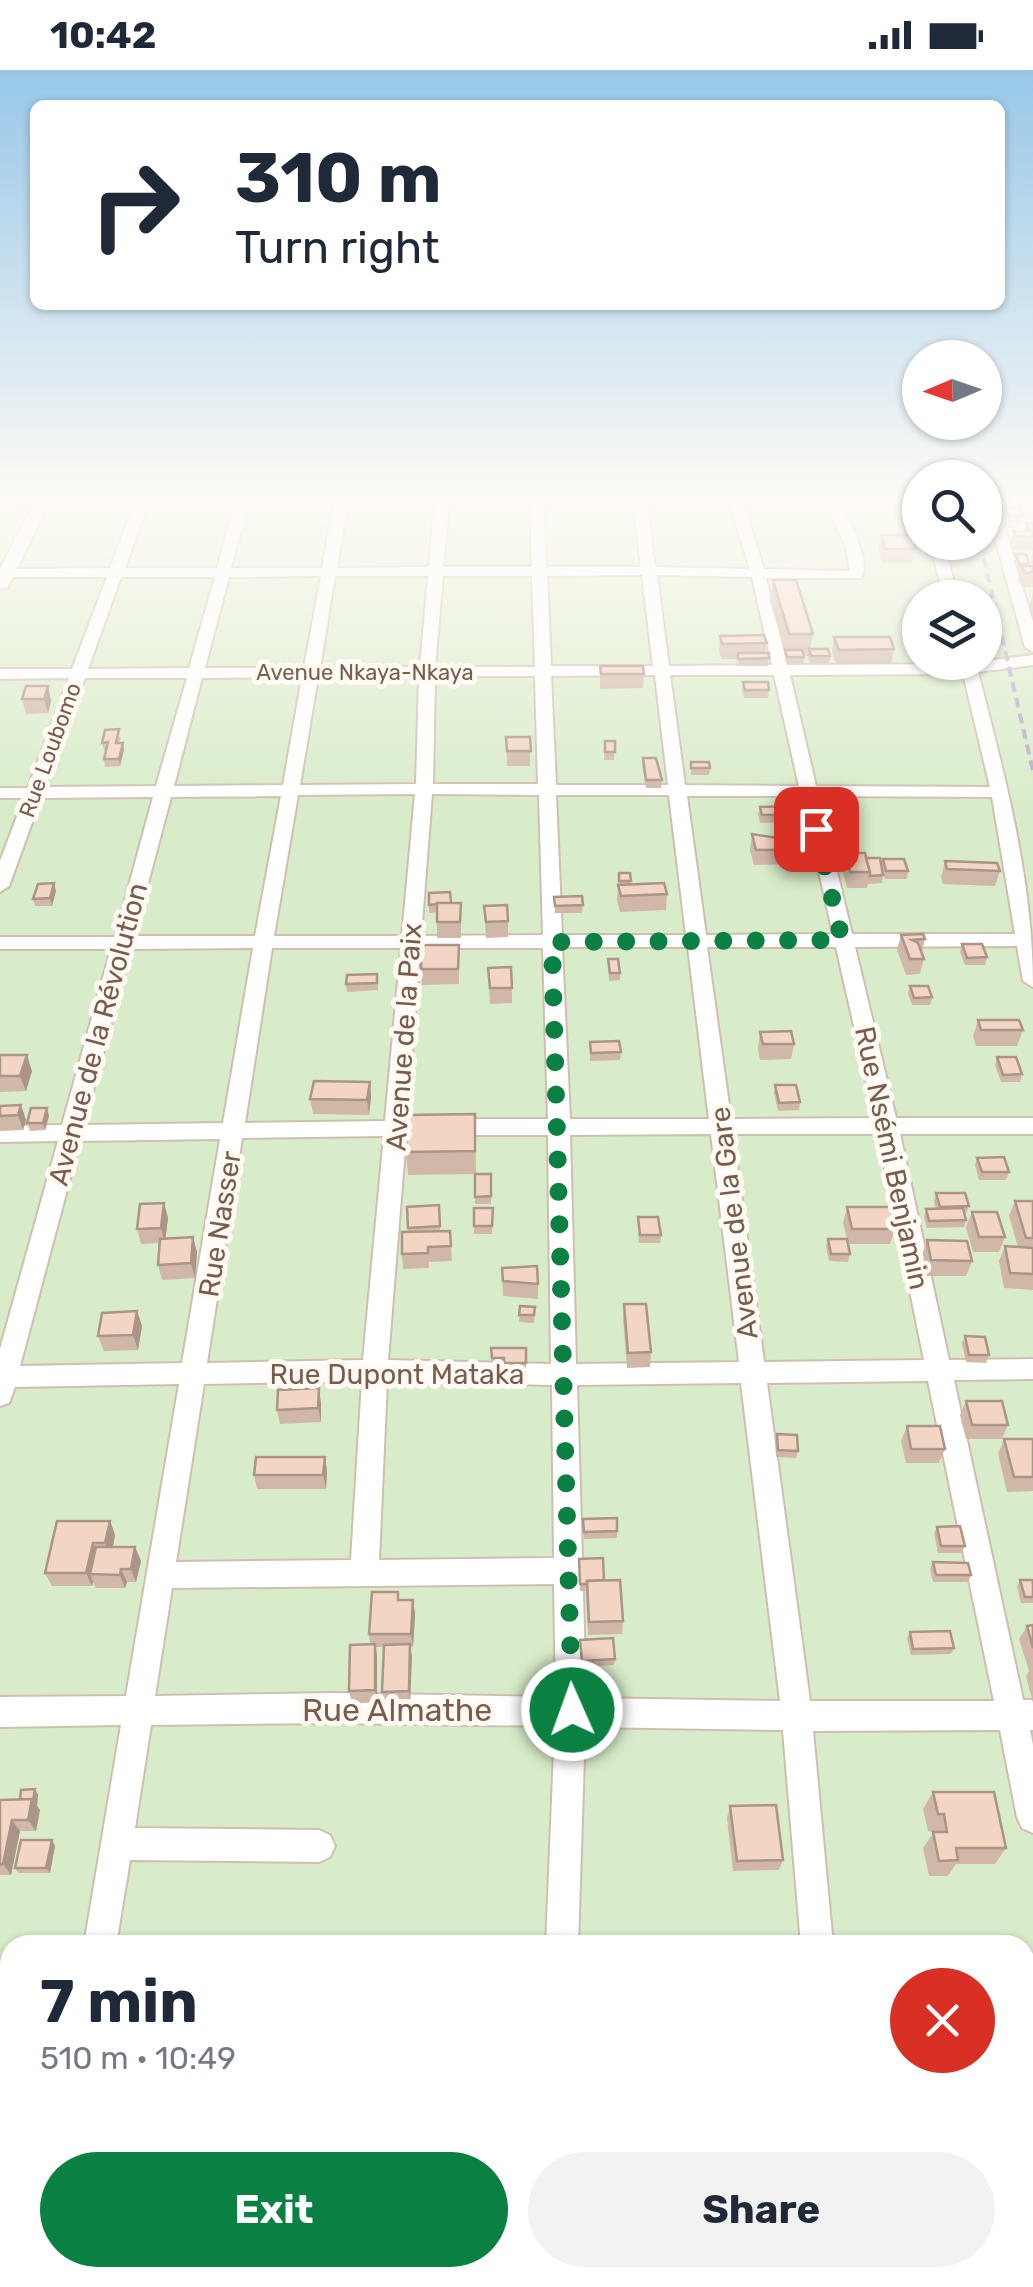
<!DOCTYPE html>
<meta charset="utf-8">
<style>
:root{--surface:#fff;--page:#f2f2f3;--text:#1f2937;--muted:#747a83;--accent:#0b8043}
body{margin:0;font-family:Rubik,sans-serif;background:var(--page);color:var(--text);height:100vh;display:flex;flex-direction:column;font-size:38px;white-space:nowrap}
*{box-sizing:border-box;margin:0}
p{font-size:32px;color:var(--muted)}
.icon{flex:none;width:55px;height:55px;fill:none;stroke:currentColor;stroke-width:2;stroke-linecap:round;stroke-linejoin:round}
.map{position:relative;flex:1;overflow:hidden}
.panel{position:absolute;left:0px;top:1865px;width:1035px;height:352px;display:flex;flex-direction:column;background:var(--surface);border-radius:30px 30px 0 0;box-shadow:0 2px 8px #0004}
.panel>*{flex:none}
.guide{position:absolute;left:30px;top:30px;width:975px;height:210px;border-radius:15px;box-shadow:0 2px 8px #0004;background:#fff;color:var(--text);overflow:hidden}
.needle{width:65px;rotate:268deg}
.tools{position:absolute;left:902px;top:270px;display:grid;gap:20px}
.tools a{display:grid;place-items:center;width:100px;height:100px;border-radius:50%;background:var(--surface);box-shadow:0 2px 8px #0004;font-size:50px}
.pin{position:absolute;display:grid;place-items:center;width:85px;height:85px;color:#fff;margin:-42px;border-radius:20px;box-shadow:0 5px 15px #0006}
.me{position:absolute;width:110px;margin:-55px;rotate:358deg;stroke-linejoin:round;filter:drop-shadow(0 0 8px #0008)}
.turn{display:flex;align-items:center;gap:35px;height:210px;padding:0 40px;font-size:45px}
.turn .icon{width:130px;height:130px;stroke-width:2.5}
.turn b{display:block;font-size:70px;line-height:85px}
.round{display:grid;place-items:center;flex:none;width:105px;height:105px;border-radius:52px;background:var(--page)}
.overview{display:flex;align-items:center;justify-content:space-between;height:170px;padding:0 40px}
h1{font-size:60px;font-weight:700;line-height:75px}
.action{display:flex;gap:20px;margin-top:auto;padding:20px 40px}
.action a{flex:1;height:115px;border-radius:60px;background:var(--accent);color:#fff;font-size:40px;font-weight:700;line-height:115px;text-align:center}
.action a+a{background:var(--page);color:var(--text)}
.status{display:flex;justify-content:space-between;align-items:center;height:70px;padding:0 50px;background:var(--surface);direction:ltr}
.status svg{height:28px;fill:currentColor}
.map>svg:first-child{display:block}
.green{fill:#d8ecc9;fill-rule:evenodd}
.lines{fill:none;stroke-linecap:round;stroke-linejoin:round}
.minor-casing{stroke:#d1beb0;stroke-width:4}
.minor{fill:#fff;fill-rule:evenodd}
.rail{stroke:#b9a8c9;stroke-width:4;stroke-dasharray:10 6;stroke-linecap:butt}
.wall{fill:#d1b7a8}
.shaded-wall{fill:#aa9588}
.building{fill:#f3d5c3;stroke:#aa9588;stroke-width:2.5}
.route{stroke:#0b8043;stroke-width:18;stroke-dasharray:0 32.4}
.labels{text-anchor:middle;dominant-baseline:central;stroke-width:10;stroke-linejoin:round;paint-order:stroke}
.far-street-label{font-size:22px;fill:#7a5c4d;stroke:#fffaf3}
.street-label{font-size:28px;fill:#7a5c4d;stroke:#fffaf3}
.near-street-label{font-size:32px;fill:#7a5c4d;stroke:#fffaf3}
</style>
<div class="status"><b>10:42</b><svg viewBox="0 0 49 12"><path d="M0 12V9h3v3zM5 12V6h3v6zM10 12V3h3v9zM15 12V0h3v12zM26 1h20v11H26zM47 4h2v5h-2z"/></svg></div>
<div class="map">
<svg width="1033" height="2217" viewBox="0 0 1033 2217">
<rect width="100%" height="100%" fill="#fdf6ec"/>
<!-- green -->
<path class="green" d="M0 432H920V472H985V432H1033V2217H0ZM920 528H985V592H920ZM10 1875H1025V2208H10Z"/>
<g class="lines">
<!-- minor casing -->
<g class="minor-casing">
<g id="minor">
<path d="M35 432H49L17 499 110 498 135 432H149L125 498H217L235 432H249L231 498H322L334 432H348L337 498 429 497 435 432H449L443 497H532L530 432H544L546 497H641L633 432H647L655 497 750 499 729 432H743L764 499 850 501 846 478 826 432H840C850 455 869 483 862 508H766L787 595 961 594 1033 585V595L978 602C1005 706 1033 810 1033 917L1023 911 1017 876 855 877 896 1048H1033V1064H900L949 1290 1033 1289V1309L954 1310 1023 1630H1033V1660H1030L1033 1675V1763L1022 1758 1017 1747 1000 1660 813 1661 833 1875H801L783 1660 585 1657 578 1875H546L555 1656 334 1653 151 1655 135 1758 319 1760 330 1765 335 1776 330 1787 319 1792 130 1790 116 1875H84L121 1655 0 1657V1627L126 1626 179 1314 15 1317 9 1333 0 1336V1279L58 1071 0 1072V1056L62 1055 111 879H0V867H115L153 727 41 728 9 816 0 822V791L24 728H0V718H28L69 608 0 609V599H72L107 507H13L7 518 0 519V499ZM642 505 653 596H551L547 506ZM657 505 752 507 772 595 669 596ZM321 506 304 598H205L229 507ZM335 506H428L420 597 320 598ZM443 506H532L535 597H435ZM121 507H215L189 598 88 599ZM963 604 990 717 816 716 790 605ZM655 605 668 715H556L551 606ZM670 605H774L799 716 685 715ZM435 606H535L538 714H433ZM302 607 283 715 174 716 202 608ZM318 607H419L416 714 300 715ZM85 608H187L156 716 45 717ZM415 724 402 866H274L298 725ZM432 724 539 725 543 865 421 866ZM556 725H669L686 865H562ZM281 726 255 866H134L171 727ZM687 726H802L833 864 706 865ZM819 726 992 727 1015 864H852ZM562 877H688L709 1049H570ZM707 877H836L875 1048 731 1049ZM253 878 223 1053 84 1055 131 879ZM272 878H401L385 1051 245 1053ZM420 878H543L548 1049H447L436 1057 447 1065H548L551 1294 388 1290 406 1066 418 1064 421 1058 418 1052 407 1050ZM711 1064 739 1292 576 1294 570 1065ZM733 1064H878L924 1290 764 1292ZM384 1066 363 1290 207 1293 242 1068ZM220 1069 182 1293 20 1296 80 1071ZM362 1311 351 1490 176 1492 204 1314ZM387 1311 552 1315 554 1488 379 1490ZM928 1311 994 1631H810L767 1313ZM741 1313 780 1631 586 1628 577 1315ZM554 1514 556 1627 334 1623 155 1626 172 1518Z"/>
<path d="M985 432H997L1033 552V582L1025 577Z"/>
<path d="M930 472H944L958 528H944Z"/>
<rect x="0" y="2110" width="10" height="36"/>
<path d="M24 2208H62L61 2217H23Z"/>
<path d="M481 2208H519L517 2217H479Z"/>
<path d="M798 2208H836L835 2217H797Z"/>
</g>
</g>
<!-- minor -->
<use href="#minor" class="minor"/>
<!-- rail -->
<path class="rail" d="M980 472 1033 701"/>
</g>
<!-- wall -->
<g class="wall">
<path d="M16 432H28L27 440H18Z"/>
<path d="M904 437H920V463H905L903 456 905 449 903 444Z"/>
<path d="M1005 438 1023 446 1021 453H1006L1004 444Z"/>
<path d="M1026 453H1033V517H1022L1018 510 1020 501H1017L1014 491 1016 484 1031 496 1030 493 1033 480H1012L1010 475 1013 461H1025Z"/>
<path d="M881 465 915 479 912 493H882L878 479Z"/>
<path d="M773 510 813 564 810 579 830 586 829 593 810 594 808 586H804L803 594H786L785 583 770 531Z"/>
<path d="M1033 521V546H1031L1029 540Z"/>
<path d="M918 542H920V571L915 556Z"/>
<path d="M720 566 767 573 765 583 769 588 768 596H737L738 589H721L719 581Z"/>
<path d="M834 567 894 579 891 594H836L832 582Z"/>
<path d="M600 596 644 604 643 618 600 619Z"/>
<path d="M743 612 769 620 768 628H744L742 620Z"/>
<path d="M48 616 51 631 48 643 26 644 22 629Z"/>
<path d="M121 667 119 673 124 680 120 696 105 697 104 689 106 680H104L102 673Z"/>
<path d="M506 667H530V696H507Z"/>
<path d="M605 671H615L614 690H604Z"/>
<path d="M643 688 662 710 661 718H646L642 696Z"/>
<path d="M691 692 710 698 709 705H691Z"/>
<path d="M760 737 791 745 789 752 760 753 758 744Z"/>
<path d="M752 764 812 779 809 794 754 795 750 780Z"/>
<path d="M845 783 866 788 882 795 883 789 908 801 907 809H885L883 804 882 813 868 814 867 818H847L842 798Z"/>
<path d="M945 791 1000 801 995 816 943 814 941 807Z"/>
<path d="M619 803H630L631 814 667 824 666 840 620 842 617 830Z"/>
<path d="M56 821 52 836H35L33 829Z"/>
<path d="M429 823 451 833 461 848V868H437V842L429 843Z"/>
<path d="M554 827 583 835 582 843H555Z"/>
<path d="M484 836 508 851V867L486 868Z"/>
<path d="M901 865 925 869 922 882 924 889 920 904 906 905 897 880Z"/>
<path d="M962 874 987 887 985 895H965L960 882Z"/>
<path d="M459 875V914L422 915 421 899Z"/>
<path d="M608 889 620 903V910L609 911Z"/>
<path d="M488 898 512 918V933L490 934Z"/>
<path d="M377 904 378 920 347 922 346 914Z"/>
<path d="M910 916 932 927 930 935H912L908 924Z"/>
<path d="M978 950 1023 960 1017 976H976L973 966Z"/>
<path d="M760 962 794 974 791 989 760 990 758 978Z"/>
<path d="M590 972 621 982 620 990 590 991Z"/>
<path d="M0 985 32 1001 26 1021 0 1022Z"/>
<path d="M997 987 1022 1004 1020 1012H1001L995 995Z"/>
<path d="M370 1012 371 1027 369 1045 313 1044 310 1029Z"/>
<path d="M775 1015 800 1032 799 1040 778 1041 774 1023Z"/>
<path d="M21 1035 26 1050 23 1060 0 1061V1036Z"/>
<path d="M475 1044 476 1104 408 1105 406 1082Z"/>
<path d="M49 1046 45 1060 30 1061 27 1053Z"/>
<path d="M977 1088 1009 1102 1006 1110H979L975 1095Z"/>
<rect x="475" y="1104" width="16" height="30"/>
<path d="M936 1123 969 1136 966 1144H965L966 1150 964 1157 927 1158 924 1147 926 1139H936L934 1131Z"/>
<path d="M1015 1131H1033V1220L1004 1218 999 1191 1005 1176 1018 1177 1009 1146Z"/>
<path d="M164 1133 168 1148 165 1169 193 1167 197 1182 195 1208 162 1210 158 1195 160 1173 141 1174 137 1159Z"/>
<path d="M439 1135 440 1161H450L452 1191 429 1192V1198L403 1199 402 1184 408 1162 407 1137Z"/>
<path d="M847 1137 895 1159 890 1174H848L850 1184 848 1192 829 1191 826 1176 828 1169H847L843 1153Z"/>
<path d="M474 1138H493L492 1164H474Z"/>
<path d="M972 1142 1005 1167 999 1182H973L966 1157Z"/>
<path d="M638 1147 661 1165 660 1173H639Z"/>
<path d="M927 1170 972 1191 966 1206H926L922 1185Z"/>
<path d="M502 1198 538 1214V1229L503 1226Z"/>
<path d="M624 1234 651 1282 650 1297 627 1298 623 1249Z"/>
<path d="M520 1236 535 1237 534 1253 519 1252Z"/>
<path d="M137 1241 142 1256 138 1280 104 1281 98 1266Z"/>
<path d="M965 1266 989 1285 986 1293 966 1292 962 1273Z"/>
<path d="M491 1278H526V1300H504V1295H492Z"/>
<path d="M966 1331 1008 1355 1002 1369H966L960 1345Z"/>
<path d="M321 1333V1352L280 1354 277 1340Z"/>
<path d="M907 1356 945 1379 939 1393H906L901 1371Z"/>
<path d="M777 1364 798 1381 796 1388 776 1387 775 1371Z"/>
<path d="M1004 1369H1033V1421L1007 1422 998 1384Z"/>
<path d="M325 1387 327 1401 326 1419H257L254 1405Z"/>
<path d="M583 1449 617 1461V1468L584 1469Z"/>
<path d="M110 1451 115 1465 113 1477H135L141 1491 136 1512H127L125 1518H96L93 1512 92 1516H52L45 1503Z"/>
<path d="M937 1457 965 1476 961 1483H938L934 1464Z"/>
<path d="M933 1492 971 1505 968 1512H933L930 1499Z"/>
<path d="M579 1495 604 1510 623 1551 622 1564 588 1565 586 1521H580Z"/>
<path d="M1020 1510H1033V1533H1021L1017 1517Z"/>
<path d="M399 1530H413L415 1544 413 1577H411L410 1634H384L382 1622 384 1577H376L377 1586V1632L352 1634 349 1621 370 1574 369 1564Z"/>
<path d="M1033 1555V1633L1026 1606 1029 1601 1019 1569 1027 1556Z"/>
<path d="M910 1562 954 1578 951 1584 911 1585 907 1568Z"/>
<path d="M580 1570 615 1589 614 1595 581 1597Z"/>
<path d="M35 1719 38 1725 37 1736 40 1740 36 1761H20L11 1805H0V1730L20 1729Z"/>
<path d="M933 1722 1006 1778 995 1794H956L948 1806H929L923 1778 934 1762 928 1761 923 1739Z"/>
<path d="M730 1736 783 1790 779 1800 733 1801 727 1748Z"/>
<path d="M52 1770 55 1776 50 1803H19L15 1798Z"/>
<path d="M0 2009H10V2124L0 2125Z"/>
<path d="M1025 2059 1033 2062V2217H985L957 2208H1025Z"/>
</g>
<!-- shaded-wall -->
<g class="shaded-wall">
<path d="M48 616 51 631 48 643 44 629Z"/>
<path d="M123 673 124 680 120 696 119 689Z"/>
<path d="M54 813 56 821 52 836 50 828Z"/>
<path d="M27 985 32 1001 26 1021 20 1006Z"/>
<path d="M370 1012 371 1027 369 1045 367 1030Z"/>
<path d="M21 1035 26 1050 23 1060 18 1045Z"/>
<path d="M47 1038 49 1046 45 1060 43 1053Z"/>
<path d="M164 1133 168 1148 165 1173 161 1158Z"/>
<path d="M193 1167 197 1182 195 1208 191 1193Z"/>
<path d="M137 1241 142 1256 138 1280 133 1265Z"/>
<path d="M319 1318 321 1333V1352L318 1338Z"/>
<path d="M325 1387 327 1401 326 1419 323 1405Z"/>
<path d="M110 1451 115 1465 111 1486 105 1473Z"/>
<path d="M93 1473 99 1486 90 1504 93 1512 92 1516 86 1503Z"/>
<path d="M135 1477 141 1491 136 1512 131 1499Z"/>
<path d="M121 1499 127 1512 125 1518 120 1505Z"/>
<path d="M413 1530 415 1544 413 1577 411 1564Z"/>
<path d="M375 1574 377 1586V1632L375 1620Z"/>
<path d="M410 1574 412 1587 410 1634 409 1621Z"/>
<path d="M35 1719 38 1725 37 1736 33 1730Z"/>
<path d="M32 1729 40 1740 36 1761 28 1750Z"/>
<path d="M12 1750 20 1761 11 1805 3 1794Z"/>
<path d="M52 1770 55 1776 50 1803 46 1798Z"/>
<path d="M10 2087V2118L5 2115Z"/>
<path d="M3 2194 10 2198V2208H11L10 2217H0Z"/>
</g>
<!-- building -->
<g class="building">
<path d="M904 437H920V445H907Z"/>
<path d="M1019 437 1023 446H1007L1005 438Z"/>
<path d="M904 449H919L920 456H906Z"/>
<path d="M1026 453H1033V461H1030Z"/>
<path d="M1013 461H1033V467L1016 466Z"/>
<path d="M881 465H914L915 479H885Z"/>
<path d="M1016 484H1026L1029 494H1019Z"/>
<path d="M1021 496H1033V502L1025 503Z"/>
<path d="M773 510H796L813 564H789Z"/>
<path d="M764 565 767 573 722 574 720 566Z"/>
<path d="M834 567H890L894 579 839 580Z"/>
<path d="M809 579H828L830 586H811Z"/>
<path d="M785 580H802L804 587H787Z"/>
<path d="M738 583H769V588L738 589Z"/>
<path d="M600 596H643L644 604H601Z"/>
<path d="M743 612H768L769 620H745Z"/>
<path d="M26 616H48L44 629H22Z"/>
<path d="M119 659 116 673H123L119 689H104L108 672 102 673 105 660Z"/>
<path d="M506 667H530L531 681H507Z"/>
<rect x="605" y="671" width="10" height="11"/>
<path d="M643 688H656L662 710H646Z"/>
<path d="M691 692H709L710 698H691Z"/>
<path d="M788 736 791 745H762L760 737Z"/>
<path d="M752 764 777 768 808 765 812 779 756 780Z"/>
<path d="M845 783H865L870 802H850Z"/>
<path d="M866 788H880L883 805 870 806V802Z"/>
<path d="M883 789H904L908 801H886Z"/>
<path d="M945 791 997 793 1000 801 947 799Z"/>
<path d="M619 803H630L631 811H619Z"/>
<path d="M54 813 50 828 33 829 38 814Z"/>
<path d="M664 813 667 824 621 826 618 815Z"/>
<path d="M450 822 451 833 429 835V823Z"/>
<path d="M582 826 583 835 555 836 554 827Z"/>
<path d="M437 833H461L460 852H437Z"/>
<path d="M507 835 508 851 486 852 484 836Z"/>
<path d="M923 864 925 869 912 870 918 873 924 889H910L901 865Z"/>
<path d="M962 874H982L987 887 967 888Z"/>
<path d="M422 875H459L458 899H421Z"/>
<path d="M608 889H618L620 903H610Z"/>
<path d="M511 897 512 918H490L488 898Z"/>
<path d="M377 904V913L346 914 347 905Z"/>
<path d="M910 916H928L932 927 914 928Z"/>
<path d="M978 950H1019L1023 960H981Z"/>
<path d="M791 961 794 974H763L760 962Z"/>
<path d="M619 971 621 982 591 983 590 972Z"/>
<path d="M0 985H27L20 1006H0Z"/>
<path d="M997 987H1016L1022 1004 1003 1005Z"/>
<path d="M314 1011 370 1012 367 1030 310 1029Z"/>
<path d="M775 1015H796L800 1032 779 1033Z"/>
<path d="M21 1035 18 1045 0 1046V1036Z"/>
<path d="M31 1038H47L43 1053H27Z"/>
<path d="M475 1044V1081L406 1082 407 1045Z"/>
<path d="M1004 1087 1009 1102H982L977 1088Z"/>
<path d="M475 1104H491V1126L475 1127Z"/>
<path d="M936 1123H965L969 1136 940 1137Z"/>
<path d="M1015 1131H1033V1168H1026Z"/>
<path d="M164 1133 161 1158 137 1159 140 1134Z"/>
<path d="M439 1135 440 1156 408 1158 407 1137Z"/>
<path d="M847 1137H890L895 1159H852Z"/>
<path d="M474 1138H493L492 1156H474Z"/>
<path d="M963 1138 966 1150 929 1151 926 1139Z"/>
<path d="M972 1142H997L1005 1167H979Z"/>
<path d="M638 1147H658L661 1165H640Z"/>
<path d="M450 1161 451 1176 428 1177V1183L402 1184V1162Z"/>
<path d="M193 1167 191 1193 158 1195 160 1169Z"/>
<path d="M828 1169H847L850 1184H831Z"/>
<path d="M927 1170 967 1171 972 1191 931 1190Z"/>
<path d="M1005 1176 1033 1178V1204L1010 1203Z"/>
<path d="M537 1196 538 1214 503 1211 502 1198Z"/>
<path d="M624 1234H646L651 1282 628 1283Z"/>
<path d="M520 1236 535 1237 534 1245H519Z"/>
<path d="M137 1241 133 1265 98 1266 102 1243Z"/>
<path d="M965 1266 985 1267 989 1285H969Z"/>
<path d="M491 1278H526V1293H504V1288H492Z"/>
<path d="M319 1318 318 1338 277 1340 278 1320Z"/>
<path d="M966 1331H1002L1008 1355H972Z"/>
<path d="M907 1356H940L945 1379H911Z"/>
<path d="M777 1364 797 1365 798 1381 778 1380Z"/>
<path d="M1004 1369H1033V1407H1014Z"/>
<path d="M256 1387H325L323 1405H254Z"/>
<path d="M617 1448V1461L584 1462 583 1449Z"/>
<path d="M57 1451H110L105 1473H93L86 1503H45Z"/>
<path d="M960 1456 965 1476H941L937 1457Z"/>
<path d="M96 1477H135L131 1499H121L120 1505 90 1504Z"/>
<path d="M603 1488 604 1510 587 1511V1514H580L579 1489Z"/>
<path d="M933 1492 968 1493 971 1505H936Z"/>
<path d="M620 1510 623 1551 589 1552 587 1511Z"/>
<path d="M1020 1510H1033V1527H1025Z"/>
<path d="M372 1522H398V1530H413L411 1564H369Z"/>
<path d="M1033 1555V1578L1027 1556Z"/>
<path d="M950 1561 954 1578 913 1579 910 1562Z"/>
<path d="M613 1568 615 1589 582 1591 580 1570Z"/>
<path d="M375 1574V1620L349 1621 350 1575Z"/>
<path d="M410 1574 409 1621 382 1622 384 1575Z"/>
<path d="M35 1719 33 1730 20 1729 21 1720Z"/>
<path d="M933 1722H994L1006 1778H956L958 1790 939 1791 933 1762H947L944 1744H938Z"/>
<path d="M32 1729 28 1750H12L3 1794 0 1795V1730Z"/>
<path d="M776 1735 783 1790 737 1791 730 1736Z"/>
<path d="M21 1770H52L46 1798H15Z"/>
<path d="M54 1873 53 1875H18Z"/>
<path d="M0 2009H10V2087L5 2115H0Z"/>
<path d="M1025 2059 1033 2062V2130L1025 2127Z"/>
<path d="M1025 2136 1033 2139V2217H1018L990 2208H1025Z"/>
</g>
<!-- sky -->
<linearGradient id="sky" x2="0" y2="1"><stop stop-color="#97c7e8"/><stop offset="0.58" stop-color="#fefbf6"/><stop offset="1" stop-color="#fefbf6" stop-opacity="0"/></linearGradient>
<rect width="1033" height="743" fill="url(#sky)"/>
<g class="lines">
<!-- route -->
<path class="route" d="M572 1640 552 872 842 870 816 759"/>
</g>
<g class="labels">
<!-- far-street labels -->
<g class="far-street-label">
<text x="365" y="602">Avenue Nkaya-Nkaya</text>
<text transform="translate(50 680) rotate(-70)">Rue Loubomo</text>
</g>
<!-- street labels -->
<g class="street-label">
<text transform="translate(98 964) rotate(-75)">Avenue de la Révolution</text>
<text transform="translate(404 967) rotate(-86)">Avenue de la Paix</text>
<text transform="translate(892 1088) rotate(78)">Rue Nsémi Benjamin</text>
<text transform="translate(734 1153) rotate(-97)">Avenue de la Gare</text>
<text transform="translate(220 1154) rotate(-81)">Rue Nasser</text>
<text x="397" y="1304">Rue Dupont Mataka</text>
</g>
<!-- near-street labels -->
<g class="near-street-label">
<text x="397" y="1640">Rue Almathe</text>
</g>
</g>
</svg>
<div class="tools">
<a><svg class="needle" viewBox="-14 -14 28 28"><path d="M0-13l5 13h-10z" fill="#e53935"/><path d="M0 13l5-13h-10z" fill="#747a83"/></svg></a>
<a><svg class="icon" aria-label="search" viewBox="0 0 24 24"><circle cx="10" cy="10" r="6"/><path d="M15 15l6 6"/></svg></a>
<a><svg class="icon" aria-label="layers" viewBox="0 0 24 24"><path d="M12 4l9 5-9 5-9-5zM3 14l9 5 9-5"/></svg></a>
</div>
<div class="pin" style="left:816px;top:759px;background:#d93025"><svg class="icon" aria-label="arrive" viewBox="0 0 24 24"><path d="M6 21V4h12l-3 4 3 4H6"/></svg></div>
<svg class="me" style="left:572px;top:1640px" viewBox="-20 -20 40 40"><circle r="17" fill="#0b8043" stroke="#fff" stroke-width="3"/><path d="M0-11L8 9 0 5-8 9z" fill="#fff"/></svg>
<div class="guide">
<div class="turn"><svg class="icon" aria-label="right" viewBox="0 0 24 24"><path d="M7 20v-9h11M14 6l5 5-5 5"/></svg><div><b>310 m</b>Turn right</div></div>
</div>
<section class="panel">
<div class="overview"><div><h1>7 min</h1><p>510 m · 10:49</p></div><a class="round" style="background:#d93025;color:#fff"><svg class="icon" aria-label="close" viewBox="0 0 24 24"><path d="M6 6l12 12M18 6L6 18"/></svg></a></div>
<div class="action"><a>Exit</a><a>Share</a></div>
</section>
</div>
